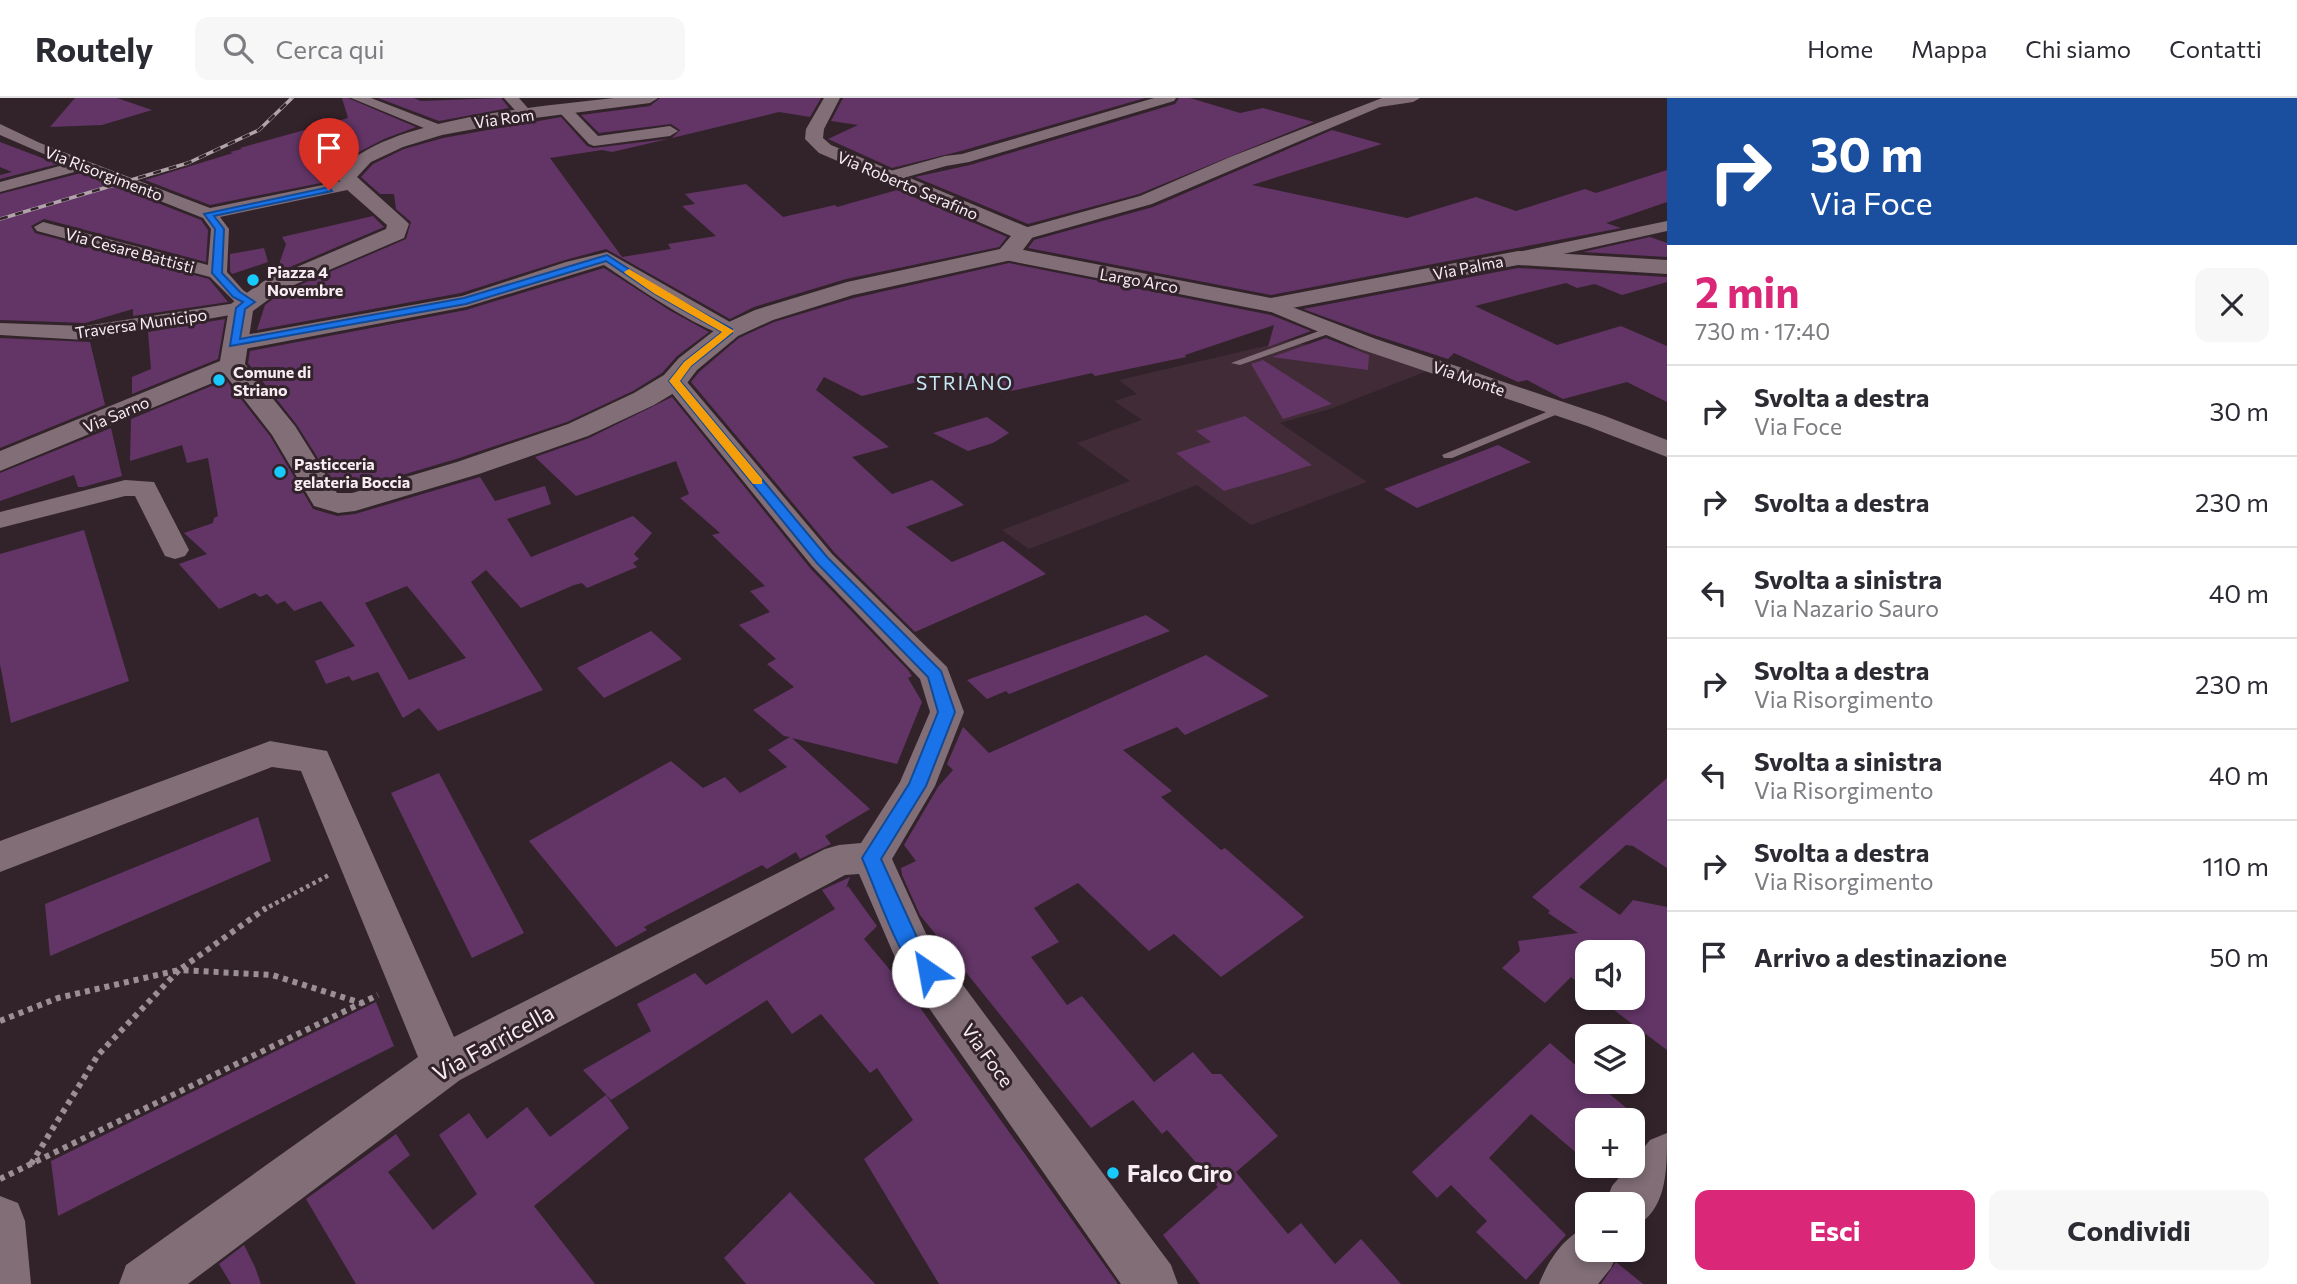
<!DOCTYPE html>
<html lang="it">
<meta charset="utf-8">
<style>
:root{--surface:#fff;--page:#f7f7f7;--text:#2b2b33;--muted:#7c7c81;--line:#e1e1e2;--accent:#db2777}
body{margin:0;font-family:Commissioner,sans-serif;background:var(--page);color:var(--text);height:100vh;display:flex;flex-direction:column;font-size:26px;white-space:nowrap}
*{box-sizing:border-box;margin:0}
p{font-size:23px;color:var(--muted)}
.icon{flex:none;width:38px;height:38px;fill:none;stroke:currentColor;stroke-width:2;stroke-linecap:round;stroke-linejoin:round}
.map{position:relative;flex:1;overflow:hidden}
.details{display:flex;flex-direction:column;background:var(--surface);width:630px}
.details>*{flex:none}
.guide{background:#1a4fa0;color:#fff;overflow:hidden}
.tools{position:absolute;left:1575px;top:842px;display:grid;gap:14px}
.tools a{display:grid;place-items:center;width:70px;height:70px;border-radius:14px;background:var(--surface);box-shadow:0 4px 10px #0003;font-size:35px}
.pin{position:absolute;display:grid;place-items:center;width:60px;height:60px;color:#fff;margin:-72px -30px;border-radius:50% 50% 50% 0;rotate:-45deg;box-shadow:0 0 7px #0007}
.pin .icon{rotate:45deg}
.me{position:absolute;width:77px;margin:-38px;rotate:327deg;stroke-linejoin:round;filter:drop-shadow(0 0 5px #0008)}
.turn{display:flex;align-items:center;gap:24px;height:147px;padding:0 28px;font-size:32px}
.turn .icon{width:91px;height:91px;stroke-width:2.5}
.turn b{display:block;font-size:49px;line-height:60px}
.round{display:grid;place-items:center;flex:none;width:74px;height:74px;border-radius:14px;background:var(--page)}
.head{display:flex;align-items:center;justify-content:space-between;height:119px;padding:0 28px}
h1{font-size:42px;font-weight:700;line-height:52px;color:var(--accent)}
.action{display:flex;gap:14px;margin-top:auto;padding:14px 28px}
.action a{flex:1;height:80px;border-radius:14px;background:var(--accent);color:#fff;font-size:28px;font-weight:700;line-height:80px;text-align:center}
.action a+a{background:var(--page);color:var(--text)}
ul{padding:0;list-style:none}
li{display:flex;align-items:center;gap:21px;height:91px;padding:0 28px;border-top:2px solid var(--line)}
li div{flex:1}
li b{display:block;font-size:26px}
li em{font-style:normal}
header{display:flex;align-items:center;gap:42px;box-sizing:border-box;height:98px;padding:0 35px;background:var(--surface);border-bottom:2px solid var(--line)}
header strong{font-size:33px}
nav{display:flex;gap:38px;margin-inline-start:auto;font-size:24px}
.search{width:490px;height:63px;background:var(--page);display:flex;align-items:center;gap:18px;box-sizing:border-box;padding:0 24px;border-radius:14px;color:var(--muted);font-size:26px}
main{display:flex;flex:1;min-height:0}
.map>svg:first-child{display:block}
.built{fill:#412b36}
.building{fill:#623566;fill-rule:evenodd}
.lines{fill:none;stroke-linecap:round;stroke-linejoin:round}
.path-far1{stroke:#9b8e94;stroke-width:4.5;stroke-dasharray:3.5 3.5;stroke-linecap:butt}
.path{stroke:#9b8e94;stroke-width:6;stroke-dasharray:5 5;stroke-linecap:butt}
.service{fill:#816e77;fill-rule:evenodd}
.minor{fill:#816e77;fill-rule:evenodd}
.tertiary{fill:#816e77;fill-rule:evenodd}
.secondary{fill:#816e77;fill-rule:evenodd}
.rail-casing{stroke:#b1a5ab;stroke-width:3.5}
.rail{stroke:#32232a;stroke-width:2.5;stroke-dasharray:8;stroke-linecap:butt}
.route{fill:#1a73e8;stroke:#114b97;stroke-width:2}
.slow{fill:#f59e0b}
.poi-dot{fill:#17cafb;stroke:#32232a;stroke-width:2.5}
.labels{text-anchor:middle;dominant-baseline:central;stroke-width:6;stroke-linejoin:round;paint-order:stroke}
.far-street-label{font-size:16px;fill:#f7ecf1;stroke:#32232a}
.far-poi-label{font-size:16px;font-weight:bold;fill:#f7ecf1;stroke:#32232a;text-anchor:start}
.far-quarter-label{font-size:19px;letter-spacing:2px;fill:#c7e9f7;stroke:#32232a}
.street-label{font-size:19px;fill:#f7ecf1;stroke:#32232a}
.near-street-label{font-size:23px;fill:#f7ecf1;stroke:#32232a}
.near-poi-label{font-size:23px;font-weight:bold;fill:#f7ecf1;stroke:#32232a;text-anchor:start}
</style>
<header>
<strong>Routely</strong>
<div class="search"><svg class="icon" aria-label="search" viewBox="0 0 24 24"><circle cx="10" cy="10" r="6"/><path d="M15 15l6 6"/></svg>Cerca qui</div>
<nav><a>Home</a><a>Mappa</a><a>Chi siamo</a><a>Contatti</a></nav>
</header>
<main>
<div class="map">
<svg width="1667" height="1186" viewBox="0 0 1667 1186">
<rect width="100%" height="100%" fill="#32232a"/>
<!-- built -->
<path class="built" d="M1291 242 1302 246 1358 250 1427 273 1330 311 1280 325 1367 384 1251 427 1197 387 1029 451 1002 432 1130 383 1077 345 1142 322 1114 303 1137 296 1119 282Z"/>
<!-- building -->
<g class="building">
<path d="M75 0H117L152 12 102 27 50 29Z"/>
<path d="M342 0H348L416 29 384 41 359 54 337 74 336 82 210 107 145 82 233 55 230 54 242 51 240 50 348 20Z"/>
<path d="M378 0H414L421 3 501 0 509 10 439 23Z"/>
<path d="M660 0H821L810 19 779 14 672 40 680 32 671 26 599 35 581 17 650 8Z"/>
<path d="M843 0H1145L961 53 892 70 828 41 858 27 831 23Z"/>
<path d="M1179 0H1190L1240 15 1263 10 1314 24 1139 96 1028 126 915 79 970 67 1175 6Z"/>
<path d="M561 19 587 48 593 50 668 41 612 54 602 52 550 60 622 159 671 151 668 146 716 138 682 108 695 106 685 96 746 86 783 119 835 107 837 109 897 92 1007 139 999 149 846 181 754 209 730 221 606 151 565 162 461 195 257 232 265 207 281 195 406 141 411 124 396 111 394 96H380L361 79 373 66 404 51 443 40Z"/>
<path d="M1332 32 1382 46 1252 87 1407 120 1476 99 1516 113 1585 91 1596 95 1667 72V104L1606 125 1621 130 1271 197 1028 150 1034 142 1153 109Z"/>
<path d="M0 44 58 66 0 81V77L12 74 0 69Z"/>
<path d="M81 75 201 122 208 132 206 164 44 121 31 128 35 135 209 181 228 204 133 218V211L85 225 0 222V96Z"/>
<path d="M373 118 384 129 276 175 286 146 282 139Z"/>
<path d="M1650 139 1667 145V159L1583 154Z"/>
<path d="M264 150 268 164 232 176 230 173V156Z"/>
<path d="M1009 165 1271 217 1311 233 1268 249 1274 227 1185 257 1186 259 1095 278 1092 275 1002 295 981 277 965 281 957 274 862 298 824 279 816 292 889 349 852 359 892 396 932 382 964 407 906 429 952 464 1003 443 1046 476 915 534 834 454 691 284 699 274 739 240 774 224 854 200Z"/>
<path d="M604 170 669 212 709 234 677 258 662 275 633 293 567 324 456 361 352 392H338L297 327 248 265 250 253 466 212Z"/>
<path d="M1518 170 1667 179V184L1622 197 1595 186 1577 190 1566 185 1475 208 1557 247 1621 228 1667 248V304L1627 284 1563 301 1527 282 1518 284 1454 255 1448 261 1371 236 1303 211Z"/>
<path d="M225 221 218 261 132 296V279L151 271 148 234Z"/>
<path d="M0 240 90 244 105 307 0 350Z"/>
<path d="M1326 240 1369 257 1368 272 1272 259Z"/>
<path d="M1263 262 1332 306 1283 321 1251 266Z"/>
<path d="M226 282 270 338 313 411 337 418 355 416 480 379 495 403 545 388 551 406 507 421 531 459 633 418 652 435 634 456 639 461 633 465 637 469 587 490 582 485 574 487 521 510 486 472 471 484 543 592 438 633 419 610 403 620 378 574 352 583 349 578 326 586 315 563 355 548 321 503 294 513 285 503 277 506 267 496 260 499 255 495 219 511 179 466 207 456 184 435 213 425 214 420 218 418 208 360 187 365 182 347 130 363 131 321ZM407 488 466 560 409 582 365 505Z"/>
<path d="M672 299 810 470 908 572 912 578 908 580 922 604 897 666 792 640 870 711 825 738 831 746 800 761 796 754 767 771 762 767 644 829 647 832 616 849 529 743 671 663 703 690 725 679 740 695 787 669 768 652 790 639 784 638 753 612 794 589 767 566 776 561 739 527 770 514 750 493 765 488 712 437 720 435 680 400 689 396 676 363 576 398 535 359 589 340Z"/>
<path d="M1245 318 1312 367 1224 393 1176 355 1211 344 1196 333Z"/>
<path d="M987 319 1009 335 993 345 968 353 933 335Z"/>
<path d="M111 330 122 378 83 389H78L74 377 0 403V375Z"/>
<path d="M1498 347 1531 364 1417 410 1384 391Z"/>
<path d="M84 432 129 583 11 625 0 566V456Z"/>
<path d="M1146 517 1170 533 1009 596 1006 593 987 601 967 582Z"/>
<path d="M651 533 682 561 604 600 577 570Z"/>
<path d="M1206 557 1269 598 1185 637 1177 629 1123 652 1172 693 1161 699 1221 752 1225 750 1304 819 1221 879 1174 836 1149 853 1078 785 1034 810 1059 844 1031 859 1067 907 1082 898 1154 984 1193 954 1212 976H1221L1278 1038 1236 1074 1288 1136 1301 1125 1335 1166 1361 1141 1401 1186H1200L1163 1137 1218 1089 1167 1032 1162 1036 1133 1002 1091 1030 920 817 902 777 901 770 916 763 904 747 938 689 953 672 947 666 963 629 989 655Z"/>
<path d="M439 675 524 835 472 860 391 695Z"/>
<path d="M1667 680V770L1633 748 1626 747 1579 789 1620 817 1633 802 1667 809V952L1598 900H1633V854H1587V892L1571 879 1545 905 1502 870 1520 853 1518 843 1578 835 1548 815 1550 813 1532 799Z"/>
<path d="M258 719 271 763 50 858 45 806Z"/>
<path d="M850 779 846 790 848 788 877 828 864 841 911 897 1118 1186H939L864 1061 913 1022 877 970 870 975 821 916 792 936 767 902 611 1002 583 972 651 933 637 906 695 875 706 887 835 811 822 792Z"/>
<path d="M376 904 394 948 58 1118 51 1063Z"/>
<path d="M1550 945 1587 977V984H1595L1641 1022H1587V1064L1531 1016 1489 1060 1566 1137 1526 1182 1476 1134 1487 1123 1451 1087 1437 1100 1412 1074Z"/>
<path d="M606 997 629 1030 534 1108 595 1186H356L306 1101 396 1036 410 1057 388 1074 433 1132 477 1096 439 1037 469 1015 487 1041 527 1009 550 1039Z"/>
<path d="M790 1094 875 1186H746L724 1160Z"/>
<path d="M244 1147 255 1169 261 1186H231L219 1166Z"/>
<path d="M1616 1164 1643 1186H1601Z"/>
</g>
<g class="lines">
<!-- path-far1 -->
<path class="path-far1" d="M263 812 331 776"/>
<!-- path -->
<g class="path">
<path d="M0 923 58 900 179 872 266 810"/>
<path d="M31 1066 98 957 179 872 272 877 361 905"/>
<path d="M0 1081 378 897"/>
</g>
<!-- service -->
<g class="service">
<path d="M1330 229 1334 230V234L1240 267 1231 265Z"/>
<path d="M1561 308 1567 311 1565 313 1452 360H1444L1442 357Z"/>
</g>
<!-- minor -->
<g class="minor">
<path d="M351 0H371L446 29 449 32 446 35H436Z"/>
<path d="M504 0H519L534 17 532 20H522Z"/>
<path d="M1154 0H1176L1174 3 969 64 946 68 889 84 881 79 883 75 945 58 962 56Z"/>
<path d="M1382 0H1420L1413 4 1380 9 1152 106 1024 142 1015 136 1017 132 1140 98 1230 59Z"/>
<path d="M566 9 571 10 598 38 670 28 678 33 670 38 594 48 589 46 561 16 559 13Z"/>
<path d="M0 26 40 45 210 110 352 81 360 86 352 91 220 119 229 131 227 174 243 192 260 204 248 214 85 242 0 237V225L85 228 236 205 210 179 37 133 34 129 43 124 208 167 211 131 203 120 82 72 0 94V84L67 66 0 37Z"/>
<path d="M1667 123V133L1518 166 1508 160 1518 154Z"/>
<path d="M607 154 737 228 740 233 737 238C713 243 627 182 604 167L466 209 234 253 226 251 223 246 226 241 234 239 462 198 566 164Z"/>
<path d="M1271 201 1376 241 1605 318 1667 342V359L1587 328 1360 251 1264 211 1261 207 1264 203Z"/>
<path d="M674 276 682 278 832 456 947 569 964 614 935 688 892 761 928 840 1171 1167 1178 1186H1121L897 864 859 776 845 777 460 982 188 1186H119L126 1167 418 959 301 673 272 669 0 774V743L270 643 327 653 454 939 825 751 839 747 861 745 900 684 930 614 920 581 812 468 666 288 662 283 666 278Z"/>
<path d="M125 382 154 384 189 452 185 458 175 461 165 458 135 398H125L0 430V414Z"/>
<path d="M1667 1035C1667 1075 1667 1112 1633 1130V1106H1605L1612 1088 1629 1068H1633V1063L1650 1042Z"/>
<path d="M0 1098 18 1105 25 1123 31 1186H0Z"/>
<path d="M1587 1129V1152H1619L1611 1170 1598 1186H1539C1548 1163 1564 1138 1587 1129Z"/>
</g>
<!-- tertiary -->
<path class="tertiary" d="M1008 149 1271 200 1518 153 1667 162V176L1518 167 1271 214 1000 161 997 156 1000 151Z"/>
<!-- secondary -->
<path class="secondary" d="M614 0H658L650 5 535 20 442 37 403 49 371 64 357 79 405 122 409 126 404 140 280 193 253 213 245 266 295 328 337 395H352L457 364 568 326 634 295 664 277 679 260 720 228 755 212 847 184 1000 151 1011 138 819 55 805 41 806 31 824 0H840L824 31 823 40 831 47 1032 131 1035 136 1016 161 853 197 773 222 738 238 697 272 684 289 654 307 588 338 479 376 355 413 338 415 314 408 272 337 227 279 0 373V353L220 263 229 210 232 205 264 183 386 131 387 127 345 90 337 79C343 71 352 61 360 56 419 18 544 8 614 0Z"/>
<!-- rail casing -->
<g class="rail-casing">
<path id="rail" d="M0 121 188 65 259 32 292 0"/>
</g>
<!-- rail -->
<use href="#rail" class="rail"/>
</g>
<!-- route -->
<path class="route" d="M329 89 332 93 214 118 224 131 222 175 240 194 255 204 245 211 240 241 464 200 607 157 661 192 732 231V235L691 268 680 283 827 459 941 573 955 614 926 688 881 761 920 846 939 873 936 880C930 882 925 883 920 879 898 859 875 789 862 760L909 686 938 614 928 579 817 465 669 283 684 264 722 234 655 196 606 163 466 206 230 248 236 210 243 204 233 199 212 175 215 131 204 116Z"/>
<!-- slow -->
<path class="slow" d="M629 171 734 233 691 268 680 283 762 381V386H753L669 283 684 264 722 234 655 196 626 176 624 174Z"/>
<!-- markers -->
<g class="poi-dot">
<circle cx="253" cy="182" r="7"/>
<circle cx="219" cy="282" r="7"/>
<circle cx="280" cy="374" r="7"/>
<circle cx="1113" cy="1075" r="7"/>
</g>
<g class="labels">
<!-- far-street labels -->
<g class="far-street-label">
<text transform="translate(504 20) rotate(-8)">Via Rom</text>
<text transform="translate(104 75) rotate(21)">Via Risorgimento</text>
<text transform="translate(908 87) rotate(23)">Via Roberto Serafino</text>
<text transform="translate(130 152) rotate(15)">Via Cesare Battisti</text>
<text transform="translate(1468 169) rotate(-11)">Via Palma</text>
<text transform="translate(1139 182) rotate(10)">Largo Arco</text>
<text transform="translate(141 225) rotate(-8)">Traversa Municipo</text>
<text transform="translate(1469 280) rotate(19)">Via Monte</text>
<text transform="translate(116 316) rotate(-23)">Via Sarno</text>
</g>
<!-- far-poi labels -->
<g class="far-poi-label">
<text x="267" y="173">Piazza 4<tspan x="267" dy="18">Novembre</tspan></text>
<text x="233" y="273">Comune di<tspan x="233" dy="18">Striano</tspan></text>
<text x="294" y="365">Pasticceria<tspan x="294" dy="18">gelateria Boccia</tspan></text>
</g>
<!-- far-quarter labels -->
<g class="far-quarter-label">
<text x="965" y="284">STRIANO</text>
</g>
<!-- street labels -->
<g class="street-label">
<text transform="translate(988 957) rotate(54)">Via Foce</text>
</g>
<!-- near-street labels -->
<g class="near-street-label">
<text transform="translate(493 944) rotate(-29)">Via Farricella</text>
</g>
<!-- near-poi labels -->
<g class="near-poi-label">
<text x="1127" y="1075">Falco Ciro</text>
</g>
</g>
</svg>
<div class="tools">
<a><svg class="icon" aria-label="sound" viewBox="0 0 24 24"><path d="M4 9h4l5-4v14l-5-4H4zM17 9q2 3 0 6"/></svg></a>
<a><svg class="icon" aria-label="layers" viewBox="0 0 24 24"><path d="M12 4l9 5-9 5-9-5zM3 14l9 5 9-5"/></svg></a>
<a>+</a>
<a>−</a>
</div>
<div class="pin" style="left:329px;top:92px;background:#d93025"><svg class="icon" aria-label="arrive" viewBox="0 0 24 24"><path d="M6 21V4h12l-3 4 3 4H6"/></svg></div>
<svg class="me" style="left:928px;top:873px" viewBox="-20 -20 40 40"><circle r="19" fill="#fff"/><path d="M0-13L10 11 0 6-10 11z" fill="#1a73e8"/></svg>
</div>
<section class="details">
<div class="guide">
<div class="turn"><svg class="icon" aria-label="right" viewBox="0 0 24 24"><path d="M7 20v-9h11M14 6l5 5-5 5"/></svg><div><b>30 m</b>Via Foce</div></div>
</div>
<div class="head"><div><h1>2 min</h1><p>730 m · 17:40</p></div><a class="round"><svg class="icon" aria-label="close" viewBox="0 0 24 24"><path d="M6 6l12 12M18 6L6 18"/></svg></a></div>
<ul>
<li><svg class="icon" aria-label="right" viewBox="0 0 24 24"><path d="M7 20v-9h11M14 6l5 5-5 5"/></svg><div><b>Svolta a destra</b><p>Via Foce</p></div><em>30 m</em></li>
<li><svg class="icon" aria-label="right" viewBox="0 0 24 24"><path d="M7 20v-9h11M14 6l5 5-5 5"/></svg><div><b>Svolta a destra</b></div><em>230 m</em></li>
<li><svg class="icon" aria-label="left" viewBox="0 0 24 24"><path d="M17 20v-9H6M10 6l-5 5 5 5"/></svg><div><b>Svolta a sinistra</b><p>Via Nazario Sauro</p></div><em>40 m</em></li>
<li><svg class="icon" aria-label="right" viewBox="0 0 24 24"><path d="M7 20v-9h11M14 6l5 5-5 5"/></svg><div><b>Svolta a destra</b><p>Via Risorgimento</p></div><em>230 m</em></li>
<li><svg class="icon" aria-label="left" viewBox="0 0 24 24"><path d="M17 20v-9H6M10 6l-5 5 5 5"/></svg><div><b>Svolta a sinistra</b><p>Via Risorgimento</p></div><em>40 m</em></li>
<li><svg class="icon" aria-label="right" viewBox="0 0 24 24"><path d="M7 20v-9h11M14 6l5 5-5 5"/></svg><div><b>Svolta a destra</b><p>Via Risorgimento</p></div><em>110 m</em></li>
<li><svg class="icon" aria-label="arrive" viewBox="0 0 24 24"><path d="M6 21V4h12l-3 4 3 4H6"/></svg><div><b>Arrivo a destinazione</b></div><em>50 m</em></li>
</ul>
<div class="action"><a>Esci</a><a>Condividi</a></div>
</section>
</main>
